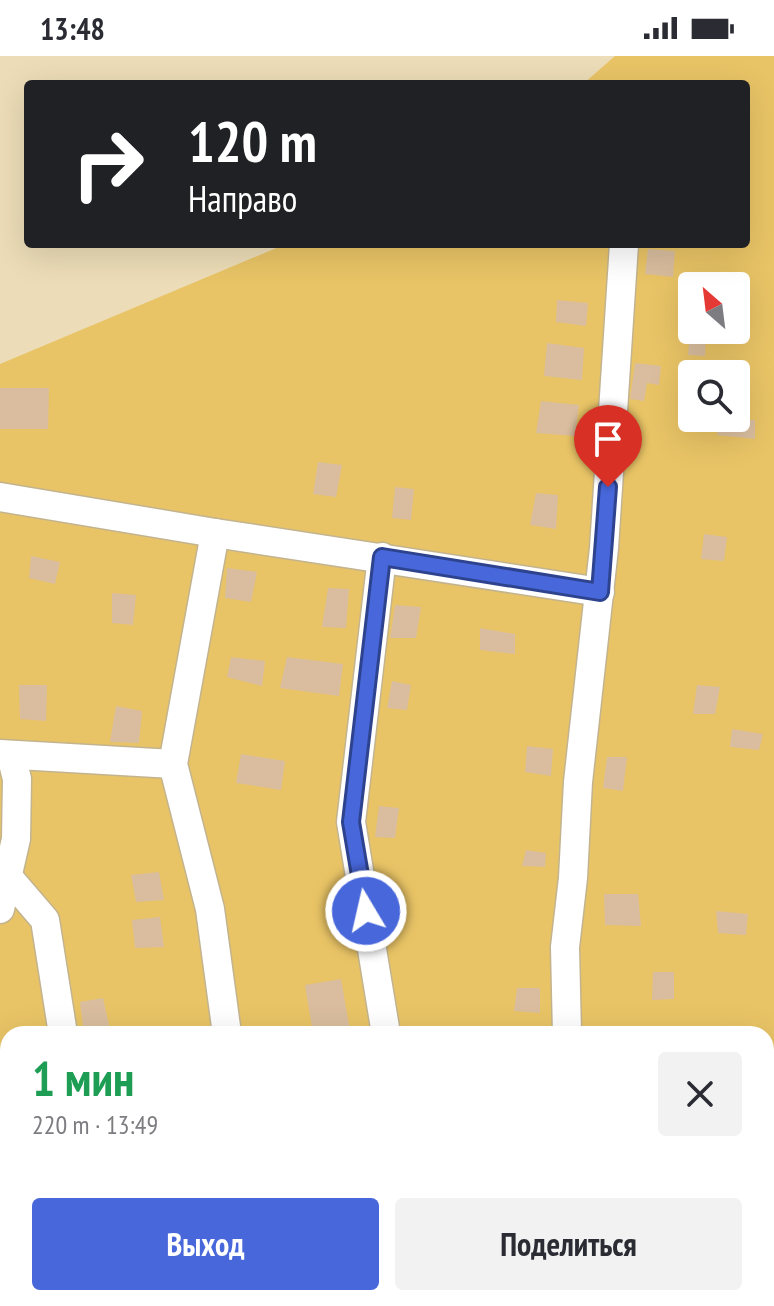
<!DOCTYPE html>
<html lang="ru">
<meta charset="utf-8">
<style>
:root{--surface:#fff;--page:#f2f2f3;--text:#2b2b33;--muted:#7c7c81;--accent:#4767da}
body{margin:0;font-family:"PT Sans Narrow",sans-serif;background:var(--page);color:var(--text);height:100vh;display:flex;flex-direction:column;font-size:30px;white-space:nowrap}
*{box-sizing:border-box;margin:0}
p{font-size:26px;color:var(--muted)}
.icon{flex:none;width:44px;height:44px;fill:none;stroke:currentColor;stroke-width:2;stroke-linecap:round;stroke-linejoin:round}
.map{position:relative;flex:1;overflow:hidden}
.sheet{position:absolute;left:0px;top:970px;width:774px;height:280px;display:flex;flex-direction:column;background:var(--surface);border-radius:24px 24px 0 0;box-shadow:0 8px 32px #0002}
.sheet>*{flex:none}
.hud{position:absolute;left:24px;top:24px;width:726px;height:168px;border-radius:8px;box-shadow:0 8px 32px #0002;background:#202124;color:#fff;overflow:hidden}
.needle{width:52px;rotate:332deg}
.controls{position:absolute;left:678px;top:216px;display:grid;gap:16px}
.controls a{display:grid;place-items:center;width:72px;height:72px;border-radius:8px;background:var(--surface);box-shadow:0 8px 32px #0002;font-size:40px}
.pin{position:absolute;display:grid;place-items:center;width:68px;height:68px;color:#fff;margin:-82px -34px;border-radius:50% 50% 50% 0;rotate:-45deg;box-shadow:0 0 8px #0007}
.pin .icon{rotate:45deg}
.me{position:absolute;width:88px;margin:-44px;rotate:351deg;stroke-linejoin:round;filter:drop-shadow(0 0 6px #0008)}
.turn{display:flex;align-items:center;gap:28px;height:168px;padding:0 32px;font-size:36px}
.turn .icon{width:104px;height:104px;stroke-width:2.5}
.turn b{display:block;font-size:56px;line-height:68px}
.round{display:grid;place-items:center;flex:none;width:84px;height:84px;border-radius:8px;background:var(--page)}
.overview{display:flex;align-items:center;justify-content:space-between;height:136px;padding:0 32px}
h1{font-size:48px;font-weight:800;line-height:60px;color:#1e9e55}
.primary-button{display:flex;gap:16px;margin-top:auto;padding:16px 32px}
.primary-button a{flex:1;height:92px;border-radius:8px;background:var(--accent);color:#fff;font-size:32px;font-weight:800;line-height:92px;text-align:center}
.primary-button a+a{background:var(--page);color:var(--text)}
.status{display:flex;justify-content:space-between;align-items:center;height:56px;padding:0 40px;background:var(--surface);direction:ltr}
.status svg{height:22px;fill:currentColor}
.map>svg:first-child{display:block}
.green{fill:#e9c466;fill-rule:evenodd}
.building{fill:#d9bd9e}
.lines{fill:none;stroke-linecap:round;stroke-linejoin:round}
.minor-casing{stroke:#c3b48f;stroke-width:31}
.minor{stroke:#fff;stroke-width:28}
.route-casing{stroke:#2e438e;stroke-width:20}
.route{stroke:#4767da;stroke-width:14}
</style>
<div class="status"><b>13:48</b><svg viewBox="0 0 49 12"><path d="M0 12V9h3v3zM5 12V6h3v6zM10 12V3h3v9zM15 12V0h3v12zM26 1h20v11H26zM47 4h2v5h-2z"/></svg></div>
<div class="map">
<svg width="774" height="1250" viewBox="0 0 774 1250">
<rect width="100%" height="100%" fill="#ecdcb7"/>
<!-- green -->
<path class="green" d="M615 0H774V1250H0V308L286 188H746V28H583ZM692 230H736V274H692ZM692 318H736V362H692ZM8 978H766V1242H8Z"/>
<!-- building -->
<g class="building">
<path d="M648 193 675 195 673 221 645 218Z"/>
<path d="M557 244 588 247 586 270 556 266Z"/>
<path d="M690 274H706L705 300 688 299Z"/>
<path d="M547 287 584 292 582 324 544 320Z"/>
<path d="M635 307 661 310 659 329 647 327 644 345 630 343Z"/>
<path d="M0 332H49L48 373H0Z"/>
<path d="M541 345 579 349 575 380 536 377Z"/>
<path d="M719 362 755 364V383L717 379Z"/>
<path d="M318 406 342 409 336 441 313 438Z"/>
<path d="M395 431 414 433 411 464 392 462Z"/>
<path d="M536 437 558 439 556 473 530 469Z"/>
<path d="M704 478 727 481 724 505 701 503Z"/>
<path d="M31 500 60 506 55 528 29 522Z"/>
<path d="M227 512 257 516 251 546 225 542Z"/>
<path d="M328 532 349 533 346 572 322 571Z"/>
<path d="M112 537 136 539 133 569 112 567Z"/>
<path d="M395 549 421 551 416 582H390Z"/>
<path d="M480 572 515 578V598L480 594Z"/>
<path d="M231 601 265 605 262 630 227 621Z"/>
<path d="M287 601 343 608 339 640 280 632Z"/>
<path d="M392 625 411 629 407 654 387 652Z"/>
<path d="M19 629H47L46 665 20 663Z"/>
<path d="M697 629 720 631 715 658H693Z"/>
<path d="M116 650 142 655 139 687 110 686Z"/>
<path d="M732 673 763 678 759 694 730 691Z"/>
<path d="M527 690 553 693 551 720 525 716Z"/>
<path d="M241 698 285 705 281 734 236 727Z"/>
<path d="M607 701H627L623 735 603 732Z"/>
<path d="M379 750 399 752 395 782 375 781Z"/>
<path d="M526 794 546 797 545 811 522 810Z"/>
<path d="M159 816 164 844 136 846 131 819Z"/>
<path d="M604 838H638L641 870 605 869Z"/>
<path d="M716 855 748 858 746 879 718 877Z"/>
<path d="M160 861 164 891 135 892 132 864Z"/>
<path d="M653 916H674V943L652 944Z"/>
<path d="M341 923 350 974 327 978H313L305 929Z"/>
<path d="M517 932H540V957L514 955Z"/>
<path d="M103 942 111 978H84L80 946Z"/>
<path d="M8 998V1034L2 1035 0 1000Z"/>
<path d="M83 1242H112L113 1250H84Z"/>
</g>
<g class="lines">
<!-- minor casing -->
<g class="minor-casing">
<g id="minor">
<path d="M0 441 215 477 600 536"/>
<path d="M215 477 173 708 210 853 227 978"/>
<path d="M382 501 351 766 386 978"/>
<path d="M0 698 173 708"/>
<path d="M9 822 45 864 63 978"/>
<path d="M0 853 16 783 17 723 11 699"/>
<path d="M567 978 565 891 573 822 578 726 604 492 624 188"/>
<path d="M127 1242 129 1250"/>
<path d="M262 1242 264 1250"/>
<path d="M397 1242V1250"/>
<path d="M572 1242V1250"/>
<path d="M614 1250 677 1242"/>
<path d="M769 1250 771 1072 774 1024"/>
</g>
</g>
<!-- minor -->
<use href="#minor" class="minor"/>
</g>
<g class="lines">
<!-- route casing -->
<g class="route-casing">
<path id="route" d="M366 855 351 766 382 501 600 536 608 431"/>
</g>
<!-- route -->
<use href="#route" class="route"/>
</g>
</svg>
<div class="controls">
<a><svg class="needle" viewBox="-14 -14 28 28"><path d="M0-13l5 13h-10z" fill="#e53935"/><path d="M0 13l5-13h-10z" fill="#7c7c81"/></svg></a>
<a><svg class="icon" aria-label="search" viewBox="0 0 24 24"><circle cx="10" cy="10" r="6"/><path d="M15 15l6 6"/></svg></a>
</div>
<div class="pin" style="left:608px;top:431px;background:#d93025"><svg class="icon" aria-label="arrive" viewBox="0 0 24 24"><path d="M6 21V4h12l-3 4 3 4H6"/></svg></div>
<svg class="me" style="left:366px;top:855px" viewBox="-20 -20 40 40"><circle r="17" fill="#4767da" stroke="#fff" stroke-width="3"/><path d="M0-11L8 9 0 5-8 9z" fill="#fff"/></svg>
<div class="hud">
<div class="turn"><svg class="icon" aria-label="right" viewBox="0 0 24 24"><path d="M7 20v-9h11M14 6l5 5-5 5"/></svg><div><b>120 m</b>Направо</div></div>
</div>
<section class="sheet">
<div class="overview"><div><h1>1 мин</h1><p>220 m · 13:49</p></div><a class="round"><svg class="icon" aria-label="close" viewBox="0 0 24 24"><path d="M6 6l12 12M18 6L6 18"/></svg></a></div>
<div class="primary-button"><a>Выход</a><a>Поделиться</a></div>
</section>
</div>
